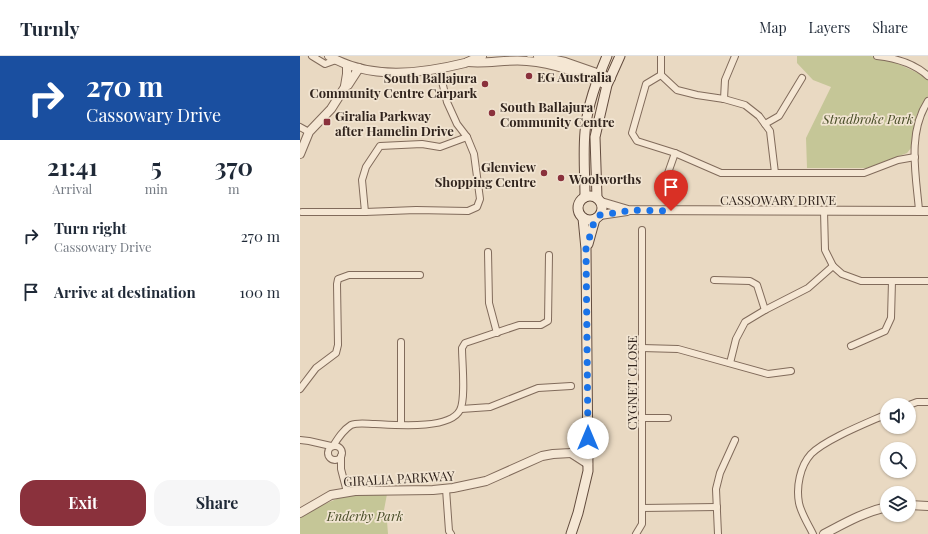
<!DOCTYPE html>
<style>
:root{--surface:#fff;--page:#f6f6f7;--text:#1f2937;--muted:#747a83;--line:#e0e1e3;--accent:#8a313c}
body{margin:0;font-family:"Playfair Display",serif;background:var(--page);color:var(--text);height:100vh;display:flex;flex-direction:column;font-size:15px;white-space:nowrap}
*{box-sizing:border-box;margin:0}
p{font-size:13px;color:var(--muted)}
.icon{flex:none;width:22px;height:22px;fill:none;stroke:currentColor;stroke-width:2;stroke-linecap:round;stroke-linejoin:round}
.map{position:relative;flex:1;overflow:hidden}
.side{display:flex;flex-direction:column;background:var(--surface);width:300px}
.side>*{flex:none}
.top-card{background:#1a4fa0;color:#fff;overflow:hidden}
.controls{position:absolute;left:580px;top:342px;display:grid;gap:8px}
.controls a{display:grid;place-items:center;width:36px;height:36px;border-radius:50%;background:var(--surface);box-shadow:0 1px 3px #0004;font-size:20px}
.pin{position:absolute;display:grid;place-items:center;width:34px;height:34px;color:#fff;margin:-41px -17px;border-radius:50% 50% 50% 0;rotate:-45deg;box-shadow:0 0 4px #0007}
.pin .icon{rotate:45deg}
.me{position:absolute;width:44px;margin:-22px;rotate:0deg;stroke-linejoin:round;filter:drop-shadow(0 0 3px #0008)}
.turn{display:flex;align-items:center;gap:14px;height:84px;padding:0 20px;font-size:18px}
.turn .icon{width:52px;height:52px;stroke-width:2.5}
.turn b{display:block;font-size:28px;line-height:34px}
.eta{display:flex;justify-content:space-evenly;align-items:center;height:68px;text-align:center}
.eta b{font-size:24px;font-weight:700;line-height:28px}
.button{display:flex;gap:8px;margin-top:auto;padding:8px 20px}
.button a{flex:1;height:46px;border-radius:16px;background:var(--accent);color:#fff;font-size:16px;font-weight:700;line-height:46px;text-align:center}
.button a+a{background:var(--page);color:var(--text)}
ul{padding:0;list-style:none}
li{display:flex;align-items:center;gap:12px;height:56px;padding:0 20px}
li div{flex:1}
li b{display:block;font-size:15px}
li em{font-style:normal}
header{display:flex;align-items:center;gap:24px;box-sizing:border-box;height:56px;padding:0 20px;background:var(--surface);border-bottom:1px solid var(--line)}
header strong{font-size:19px}
nav{display:flex;gap:22px;margin-inline-start:auto;font-size:14px}
main{display:flex;flex:1;min-height:0}
.map>svg:first-child{display:block}
.green{fill:#c5c697}
.lines{fill:none;stroke-linecap:round;stroke-linejoin:round}
.minor-casing{stroke:#816b5b;stroke-width:8}
.tertiary-casing{stroke:#816b5b;stroke-width:10}
.secondary-casing{stroke:#634c3e;stroke-width:11}
.minor{stroke:#f5e7d4;stroke-width:6}
.tertiary{stroke:#f5e7d4;stroke-width:8}
.secondary{stroke:#f5e7d4;stroke-width:9}
.route{stroke:#1a73e8;stroke-width:7;stroke-dasharray:0 12.6}
.poi-dot{fill:#8a313c;stroke:#f1e4d1;stroke-width:1.5}
.labels{text-anchor:middle;dominant-baseline:central;stroke-width:3.5;stroke-linejoin:round;paint-order:stroke}
.poi-label{font-size:13px;font-weight:bold;fill:#32251e;stroke:#f1e4d1;text-anchor:start}
.park-label{font-size:13px;font-style:italic;fill:#474c26;stroke:#f1e4d1}
.street-label{font-size:13px;fill:#32251e;stroke:#f1e4d1}
</style>
<header>
<strong>Turnly</strong>
<nav><a>Map</a><a>Layers</a><a>Share</a></nav>
</header>
<main>
<section class="side">
<div class="top-card">
<div class="turn"><svg class="icon" aria-label="right" viewBox="0 0 24 24"><path d="M7 20v-9h11M14 6l5 5-5 5"/></svg><div><b>270 m</b>Cassowary Drive</div></div>
</div>
<div class="eta">
<div><b>21:41</b><p>Arrival</p></div>
<div><b>5</b><p>min</p></div>
<div><b>370</b><p>m</p></div>
</div>
<ul>
<li><svg class="icon" aria-label="right" viewBox="0 0 24 24"><path d="M7 20v-9h11M14 6l5 5-5 5"/></svg><div><b>Turn right</b><p>Cassowary Drive</p></div><em>270 m</em></li>
<li><svg class="icon" aria-label="arrive" viewBox="0 0 24 24"><path d="M6 21V4h12l-3 4 3 4H6"/></svg><div><b>Arrive at destination</b></div><em>100 m</em></li>
</ul>
<div class="button"><a>Exit</a><a>Share</a></div>
</section>
<div class="map">
<svg width="628" height="478" viewBox="0 0 628 478">
<rect width="100%" height="100%" fill="#e9d9c2"/>
<!-- green -->
<g class="green">
<path d="M497 0H571L592 5 620 18 628 24V40L617 58 611 92 607 97 567 112H507L506 82 531 31 513 24 497 7Z"/>
<path d="M64 438H87L84 454 87 465 88 478H0V461L20 450 39 442Z"/>
</g>
<g class="lines">
<!-- minor casing -->
<g class="minor-casing">
<g id="minor">
<path d="M12 0 25 8 36 4"/>
<path d="M361 0V19L377 34 397 39 424 43 445 49 459 60 470 75 475 117"/>
<path d="M577 0C595 2 615 8 628 20"/>
<path d="M361 19 346 28 332 77 337 85 375 97 421 117H564L598 104 615 101"/>
<path d="M424 43 425 24 435 0"/>
<path d="M465 68 479 60 502 22"/>
<path d="M0 71 9 76"/>
<path d="M368 117 375 97"/>
<path d="M619 154C616 119 607 77 628 45"/>
<path d="M524 155 525 194 533 210 542 218 561 225H628"/>
<path d="M2 156H65L116 154 168 155 177 151 180 143 174 98 167 81 157 68 147 46 139 13"/>
<path d="M65 156 62 124 66 111 80 90 122 88 140 91 167 81"/>
<path d="M188 196 189 247 197 277"/>
<path d="M414 224 450 225 457 229 465 254"/>
<path d="M101 286V369"/>
<path d="M551 290 585 275 591 262 592 225"/>
<path d="M342 292 378 293 468 318 491 315"/>
<path d="M430 307 436 283 445 266 465 254 508 232 533 210"/>
<path d="M0 333 16 312 36 297 38 289 37 228 38 223 49 219H120"/>
<path d="M609 349 617 346H628"/>
<path d="M161 353 190 351 238 332 271 330"/>
<path d="M342 362H368"/>
<path d="M0 384 9 385 31 390"/>
<circle cx="35" cy="397" r="7"/>
<path d="M33 390C38 382 43 374 51 369 58 366 68 368 75 368 95 369 150 374 160 354 166 343 162 306 162 292L165 287 219 269H241L248 265 249 199"/>
<path d="M41 400V413L47 436"/>
<path d="M146 433 149 475 151 478"/>
<path d="M342 452 417 451"/>
<path d="M336 478 342 468V174"/>
<path d="M418 478 416 433 420 417 435 384"/>
<path d="M513 478C508 468 501 457 499 447 496 431 500 410 511 398 526 383 567 367 587 358"/>
</g>
</g>
<!-- tertiary casing -->
<g class="tertiary-casing">
<g id="tertiary">
<path d="M29 0C70 24 121 18 165 7 171 5 176 1 182 0"/>
<path d="M238 0 265 6 311 22"/>
<path d="M168 6C188 8 207 3 227 5 255 7 282 18 307 29"/>
<path d="M45 30 47 18V9"/>
<path d="M0 98 9 76 31 53 45 31 48 29 59 12"/>
<path d="M301 146 328 154 628 155"/>
<path d="M300 159 327 155"/>
<path d="M271 397 288 408"/>
<path d="M609 449 628 450"/>
<path d="M0 457 31 439 55 435 133 434 153 432 186 425 242 400 253 398 271 397 288 392"/>
<path d="M524 478C545 467 564 456 587 451"/>
</g>
</g>
<!-- secondary casing -->
<g class="secondary-casing">
<g id="secondary">
<circle cx="290" cy="152" r="12"/>
<path d="M285 141C285 120 283 98 285 76 287 50 297 24 307 0"/>
<path d="M297 142 295 81 307 29 320 0"/>
<path d="M288 188 295 163"/>
<path d="M271 478 278 457 288 415 286 193 283 162"/>
</g>
</g>
<!-- minor -->
<use href="#minor" class="minor"/>
<!-- tertiary -->
<use href="#tertiary" class="tertiary"/>
<!-- secondary -->
<use href="#secondary" class="secondary"/>
</g>
<g class="lines">
<!-- route -->
<path class="route" d="M288 382 286 193 295 163 300 159 323 156 328 154 371 155"/>
</g>
<!-- markers -->
<g class="poi-dot">
<circle cx="229" cy="20" r="4"/>
<circle cx="185" cy="28" r="4"/>
<circle cx="192" cy="57" r="4"/>
<rect x="23" y="62" width="8" height="8" rx="2"/>
<circle cx="244" cy="117" r="4"/>
<circle cx="261" cy="122" r="4"/>
</g>
<g class="labels">
<!-- poi labels -->
<g class="poi-label">
<text x="237" y="20">EG Australia</text>
<text x="177" y="21" text-anchor="end">South Ballajura<tspan x="177" dy="15">Community Centre Carpark</tspan></text>
<text x="200" y="50">South Ballajura<tspan x="200" dy="15">Community Centre</tspan></text>
<text x="35" y="59">Giralia Parkway<tspan x="35" dy="15">after Hamelin Drive</tspan></text>
<text x="236" y="110" text-anchor="end">Glenview<tspan x="236" dy="15">Shopping Centre</tspan></text>
<text x="269" y="122">Woolworths</text>
</g>
<!-- park labels -->
<g class="park-label">
<text x="568" y="62">Stradbroke Park</text>
<text x="65" y="459">Enderby Park</text>
</g>
<!-- street labels -->
<g class="street-label">
<text x="478" y="143">CASSOWARY DRIVE</text>
<text transform="translate(331 327) rotate(-90)">CYGNET CLOSE</text>
<text transform="translate(99 422) rotate(-3)">GIRALIA PARKWAY</text>
</g>
</g>
</svg>
<div class="controls">
<a><svg class="icon" aria-label="sound" viewBox="0 0 24 24"><path d="M4 9h4l5-4v14l-5-4H4zM17 9q2 3 0 6"/></svg></a>
<a><svg class="icon" aria-label="search" viewBox="0 0 24 24"><circle cx="10" cy="10" r="6"/><path d="M15 15l6 6"/></svg></a>
<a><svg class="icon" aria-label="layers" viewBox="0 0 24 24"><path d="M12 4l9 5-9 5-9-5zM3 14l9 5 9-5"/></svg></a>
</div>
<div class="pin" style="left:371px;top:155px;background:#d93025"><svg class="icon" aria-label="arrive" viewBox="0 0 24 24"><path d="M6 21V4h12l-3 4 3 4H6"/></svg></div>
<svg class="me" style="left:288px;top:382px" viewBox="-20 -20 40 40"><circle r="19" fill="#fff"/><path d="M0-13L10 11 0 6-10 11z" fill="#1a73e8"/></svg>
</div>
</main>
